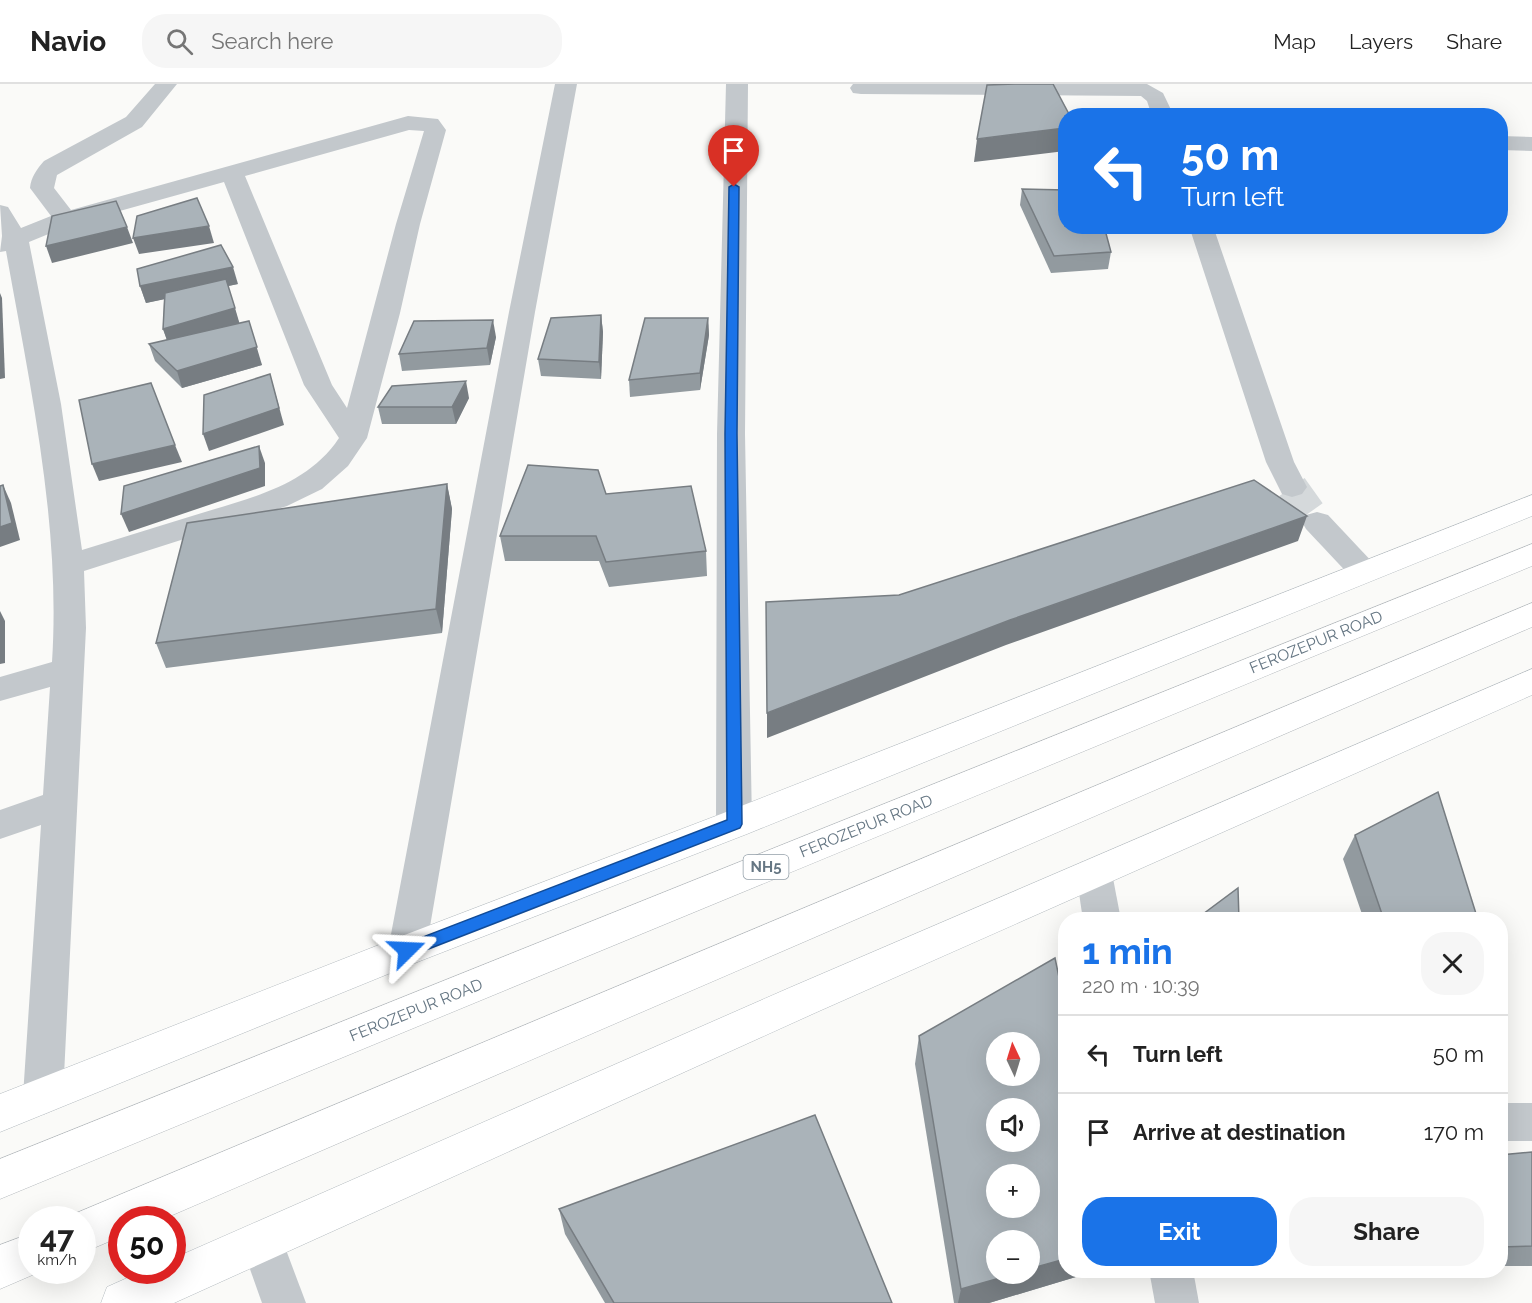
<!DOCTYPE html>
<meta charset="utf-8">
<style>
:root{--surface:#fff;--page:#f6f6f6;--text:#222;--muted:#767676;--line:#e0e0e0;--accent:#1a73e8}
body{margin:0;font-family:Raleway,sans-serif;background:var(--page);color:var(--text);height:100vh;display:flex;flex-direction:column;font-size:22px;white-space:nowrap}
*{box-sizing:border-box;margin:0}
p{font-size:20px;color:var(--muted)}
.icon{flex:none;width:33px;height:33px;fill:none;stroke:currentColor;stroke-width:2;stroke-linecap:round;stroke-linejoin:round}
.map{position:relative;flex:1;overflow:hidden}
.sheet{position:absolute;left:1058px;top:828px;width:450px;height:366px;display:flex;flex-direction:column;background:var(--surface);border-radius:24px;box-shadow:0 6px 24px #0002}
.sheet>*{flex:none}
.guide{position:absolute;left:1058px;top:24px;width:450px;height:126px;border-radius:24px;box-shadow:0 6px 24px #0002;background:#1a73e8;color:#fff;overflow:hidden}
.needle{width:39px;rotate:356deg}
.buttons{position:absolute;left:986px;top:948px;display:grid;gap:12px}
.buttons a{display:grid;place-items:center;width:54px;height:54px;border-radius:50%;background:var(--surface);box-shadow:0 6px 24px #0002;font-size:30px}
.speed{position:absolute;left:18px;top:1122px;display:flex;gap:12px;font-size:30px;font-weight:700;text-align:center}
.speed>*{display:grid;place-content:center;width:78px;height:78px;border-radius:50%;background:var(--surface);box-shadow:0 6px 24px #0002;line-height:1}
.speed small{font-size:15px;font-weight:400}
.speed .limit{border:9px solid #d22;background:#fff;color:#111}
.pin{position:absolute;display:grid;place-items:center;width:51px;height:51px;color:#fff;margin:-62px -26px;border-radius:50% 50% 50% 0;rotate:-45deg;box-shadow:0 0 6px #0007}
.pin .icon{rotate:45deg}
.me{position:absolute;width:66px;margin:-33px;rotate:69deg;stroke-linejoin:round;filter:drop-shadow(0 0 4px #0008)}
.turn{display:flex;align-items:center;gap:21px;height:126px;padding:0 24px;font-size:27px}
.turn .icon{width:78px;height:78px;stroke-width:2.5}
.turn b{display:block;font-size:42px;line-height:51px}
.round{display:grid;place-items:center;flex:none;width:63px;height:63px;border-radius:24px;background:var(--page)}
.overview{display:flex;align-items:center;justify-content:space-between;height:102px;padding:0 24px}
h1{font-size:36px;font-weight:700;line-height:45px;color:var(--accent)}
.primary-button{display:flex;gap:12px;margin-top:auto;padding:12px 24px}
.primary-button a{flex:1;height:69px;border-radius:24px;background:var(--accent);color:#fff;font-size:24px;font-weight:700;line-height:69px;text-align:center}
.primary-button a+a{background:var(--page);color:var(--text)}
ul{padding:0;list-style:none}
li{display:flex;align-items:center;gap:18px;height:78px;padding:0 24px;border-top:2px solid var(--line)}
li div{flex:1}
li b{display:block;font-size:22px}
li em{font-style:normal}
header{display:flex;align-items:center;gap:36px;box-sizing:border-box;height:84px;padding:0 30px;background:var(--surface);border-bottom:2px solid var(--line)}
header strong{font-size:28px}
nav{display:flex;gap:33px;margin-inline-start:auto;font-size:21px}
.search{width:420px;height:54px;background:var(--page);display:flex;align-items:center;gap:15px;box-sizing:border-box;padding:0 21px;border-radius:24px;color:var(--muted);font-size:22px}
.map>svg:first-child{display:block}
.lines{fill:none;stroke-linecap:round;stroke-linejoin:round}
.minor-tunnel{stroke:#d5d9db;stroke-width:31;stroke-dasharray:31 16;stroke-linecap:butt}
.secondary-casing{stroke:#b3babf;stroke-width:1}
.trunk-casing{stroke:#b4b9bd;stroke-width:1}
.minor{fill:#c3c8cc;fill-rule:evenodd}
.secondary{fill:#fff;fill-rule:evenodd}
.trunk{fill:#fff;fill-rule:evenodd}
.wall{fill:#929a9f}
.shaded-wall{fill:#777d82}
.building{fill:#aab3b9;stroke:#777d82;stroke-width:1.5;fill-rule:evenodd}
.route{fill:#1a73e8;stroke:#114b97;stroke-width:1.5}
.labels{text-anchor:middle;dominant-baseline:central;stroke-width:6;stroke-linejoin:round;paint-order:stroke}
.shield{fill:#fff;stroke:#939fa8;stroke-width:1.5}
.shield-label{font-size:15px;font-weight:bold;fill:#657683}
.street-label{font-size:16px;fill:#657683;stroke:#fff}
</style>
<header>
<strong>Navio</strong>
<div class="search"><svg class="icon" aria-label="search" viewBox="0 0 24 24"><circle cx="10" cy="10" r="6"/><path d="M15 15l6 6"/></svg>Search here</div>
<nav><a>Map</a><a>Layers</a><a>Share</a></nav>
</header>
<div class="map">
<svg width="1532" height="1219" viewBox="0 0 1532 1219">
<rect width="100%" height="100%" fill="#fafaf8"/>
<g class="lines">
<!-- minor-tunnel -->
<path class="minor-tunnel" d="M1292 403 1317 438"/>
<!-- secondary casing -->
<g class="secondary-casing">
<g id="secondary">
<path d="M1532 411V432L747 750 420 877 0 1048V1010L394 855 721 730Z"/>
<path d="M1532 585V611L817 928 174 1219H101L107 1203 145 1186H172V1175L789 904Z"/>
</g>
</g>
<!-- trunk casing -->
<g class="trunk-casing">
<g id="trunk">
<path d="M1532 460V482L0 1115V1075Z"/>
<path d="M1532 519V543L161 1136H122V1152L82 1169V1136H66L67 1133Z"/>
<path d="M32 1149V1186H44L0 1205V1161Z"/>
</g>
</g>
<!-- minor -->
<g class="minor">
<path d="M155 0H177L142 43 57 91 54 104 71 126 408 32 438 35 446 46 420 140 400 229 367 354 348 382 322 405 287 422 84 487 86 544 63 1012 57 1025 43 1031 29 1025 23 1012 41 741 0 755V726L43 711 50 603 0 617V593L52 578C61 441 30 302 6 167L0 168 2 152 0 121 8 123 21 144 51 132 30 104C31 93 37 85 44 77L126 33ZM409 46 424 47 396 140 347 324 332 301 245 92ZM224 98 304 301 339 354C306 404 245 415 192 432 155 443 119 455 82 466L61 320 29 158 73 140Z"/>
<path d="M555 0H577L535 228 426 866 420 877 407 882 394 877 388 866 509 228Z"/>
<path d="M726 0H748L745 350 752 740 747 750 734 754 721 750 716 740 717 350Z"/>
<path d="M853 0H1147L1163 9 1174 32H1152L1147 17 1141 12 861 10 853 9 850 4Z"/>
<path d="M1500 52 1532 53V67L1500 66Z"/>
<path d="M1189 142H1213L1294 378 1307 403 1302 410 1292 413 1282 410 1266 378Z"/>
<path d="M1317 428 1328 431 1375 481 1379 488 1375 495 1364 499 1353 495 1306 445 1302 438 1306 431Z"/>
<path d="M1094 774 1107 778 1112 789 1121 836H1083L1076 789 1081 778Z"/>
<rect x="1500" y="1019" width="32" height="38"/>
<path d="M262 1136 277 1142 306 1219H262L240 1157 247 1142Z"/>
<path d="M1149 1186H1193L1199 1219H1155Z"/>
</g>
<!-- secondary -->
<use href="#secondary" class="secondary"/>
<!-- trunk -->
<use href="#trunk" class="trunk"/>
</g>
<!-- wall -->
<g class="wall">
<path d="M1022 105 1111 168 1108 185 1051 189 1020 121Z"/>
<path d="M238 200 228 202 239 239 262 281 182 304 155 277 149 260 167 256 163 245 164 215 146 219 140 202Z"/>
<path d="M601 231 603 248 601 295 541 292 538 275Z"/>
<path d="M708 234 709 251 700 306 630 313 629 296Z"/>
<path d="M496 253 490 281 402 287 399 270Z"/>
<path d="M469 314 456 340H382L378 323Z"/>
<path d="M447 400 452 425 442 549 166 584 156 559Z"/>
<path d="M606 410 706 467 707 492 609 503 599 477H505L500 452Z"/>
<path d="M1355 751 1478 836H1364L1343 775Z"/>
<path d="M919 952 1099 1186 989 1219H954L915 980Z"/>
<path d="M1532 1068V1182H1500V1071Z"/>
<path d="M559 1125 892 1219H605L565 1150Z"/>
<path d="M1240 1186H1351L1348 1190Z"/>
</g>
<!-- shaded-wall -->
<g class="shaded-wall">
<path d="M1065 44V67L974 78 977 55Z"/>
<path d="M209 142 214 159 139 170 133 154Z"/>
<path d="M127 143 133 159 52 179 46 162Z"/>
<path d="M233 183 238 200 146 219 140 202Z"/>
<path d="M0 209 2 214 5 294 0 295Z"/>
<path d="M235 224 240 241 169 262 163 245Z"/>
<path d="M601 231 603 248 601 295 599 278Z"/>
<path d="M708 234 709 251 700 306V289Z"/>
<path d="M493 236 496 253 490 281 487 264Z"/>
<path d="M249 237 262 281 182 304 177 287Z"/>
<path d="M270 290 284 341 209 367 203 350Z"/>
<path d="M466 297 469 314 456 340 452 323Z"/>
<path d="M175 361 182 378 99 397 92 380Z"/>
<path d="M259 362 265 379V402L129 448 121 430Z"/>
<path d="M447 400 452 425 442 549 436 525Z"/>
<path d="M3 401 11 419 20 456 0 463V443Z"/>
<path d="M1307 432 1298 457 1006 561 767 654V629L1010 536Z"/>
<path d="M0 527 5 537V579L0 580Z"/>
<path d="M1506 923 1500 933V925Z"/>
<path d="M1065 1175V1186H1099L989 1219H958L961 1205 1014 1190H1029V1185Z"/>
</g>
<!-- building -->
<g class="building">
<path d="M1015 0H1053L1070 32H1065V44L977 55 987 1Z"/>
<path d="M1022 105 1065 106V142H1104L1111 168 1054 172Z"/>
<path d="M197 114 209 142 133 154 137 132Z"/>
<path d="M116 117 127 143 46 162 52 132Z"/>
<path d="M221 161 233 183 140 202 137 185Z"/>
<path d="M226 195 235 224 163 245 165 209Z"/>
<path d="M601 231 599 278 538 275 551 234Z"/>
<path d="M645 234H708L700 289 629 296Z"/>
<path d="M493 236 487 264 399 270 414 237Z"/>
<path d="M249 237 257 263 177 287 149 260Z"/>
<path d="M270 290 279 324 203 350 204 311Z"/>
<path d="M466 297 452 323H378L392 302Z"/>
<path d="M151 299 175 361 92 380 79 316Z"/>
<path d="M259 362 260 384 121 430 124 402Z"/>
<path d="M528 381 598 386 606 410 691 402 706 467 606 478 596 452H500Z"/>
<path d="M1254 396 1307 432 1010 536 767 629 766 518 899 511Z"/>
<path d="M447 400 436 525 156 559 187 439Z"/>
<path d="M3 401 12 439 0 443V402Z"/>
<path d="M1438 708 1478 836H1384L1355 751Z"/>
<path d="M1238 804 1239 836H1195Z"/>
<path d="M1055 874 1065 922V1175L1029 1185V1156H996V1190H1014L961 1205 919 952ZM996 958H1029V992H996ZM996 1024H1029V1058H996ZM996 1090H1029V1124H996Z"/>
<path d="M1500 904 1506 923 1500 925Z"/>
<path d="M815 1031 892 1219H614L559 1125Z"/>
<path d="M1532 1068V1162L1500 1163V1071Z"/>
</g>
<!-- route -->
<path class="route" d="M734 100 739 103 737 350 742 740 740 744 413 871 407 873 402 871 399 866 402 861 727 736 725 350 729 103Z"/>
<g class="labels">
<!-- shield labels -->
<rect class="shield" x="743.5" y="771" width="45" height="24" rx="4.5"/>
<g class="shield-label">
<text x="766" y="783">NH5</text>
</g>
<!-- street labels -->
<g class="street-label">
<text transform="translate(1316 558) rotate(-22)">FEROZEPUR ROAD</text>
<text transform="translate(866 742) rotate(-22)">FEROZEPUR ROAD</text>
<text transform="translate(416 926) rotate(-22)">FEROZEPUR ROAD</text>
</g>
</g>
</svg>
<div class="buttons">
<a><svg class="needle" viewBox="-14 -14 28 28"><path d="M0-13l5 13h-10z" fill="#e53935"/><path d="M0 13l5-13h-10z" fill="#767676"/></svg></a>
<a><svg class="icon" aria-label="sound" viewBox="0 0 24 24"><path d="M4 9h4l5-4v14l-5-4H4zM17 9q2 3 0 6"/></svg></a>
<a>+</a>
<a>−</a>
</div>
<div class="speed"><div>47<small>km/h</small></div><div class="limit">50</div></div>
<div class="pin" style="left:734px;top:103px;background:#d93025"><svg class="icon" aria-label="arrive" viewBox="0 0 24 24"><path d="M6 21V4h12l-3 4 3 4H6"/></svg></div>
<svg class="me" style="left:407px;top:866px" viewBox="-20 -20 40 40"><path d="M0-17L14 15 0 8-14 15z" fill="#1a73e8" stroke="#fff" stroke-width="4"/></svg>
<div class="guide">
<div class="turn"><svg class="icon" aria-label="left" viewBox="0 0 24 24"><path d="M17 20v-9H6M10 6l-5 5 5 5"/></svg><div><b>50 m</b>Turn left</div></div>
</div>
<section class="sheet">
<div class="overview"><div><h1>1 min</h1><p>220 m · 10:39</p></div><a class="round"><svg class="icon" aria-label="close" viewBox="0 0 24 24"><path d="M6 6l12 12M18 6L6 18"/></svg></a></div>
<ul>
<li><svg class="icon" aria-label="left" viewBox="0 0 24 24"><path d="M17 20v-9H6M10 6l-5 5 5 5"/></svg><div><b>Turn left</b></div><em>50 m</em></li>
<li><svg class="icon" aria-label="arrive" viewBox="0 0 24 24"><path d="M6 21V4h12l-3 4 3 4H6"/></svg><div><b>Arrive at destination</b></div><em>170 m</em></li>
</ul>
<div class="primary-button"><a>Exit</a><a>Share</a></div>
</section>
</div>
